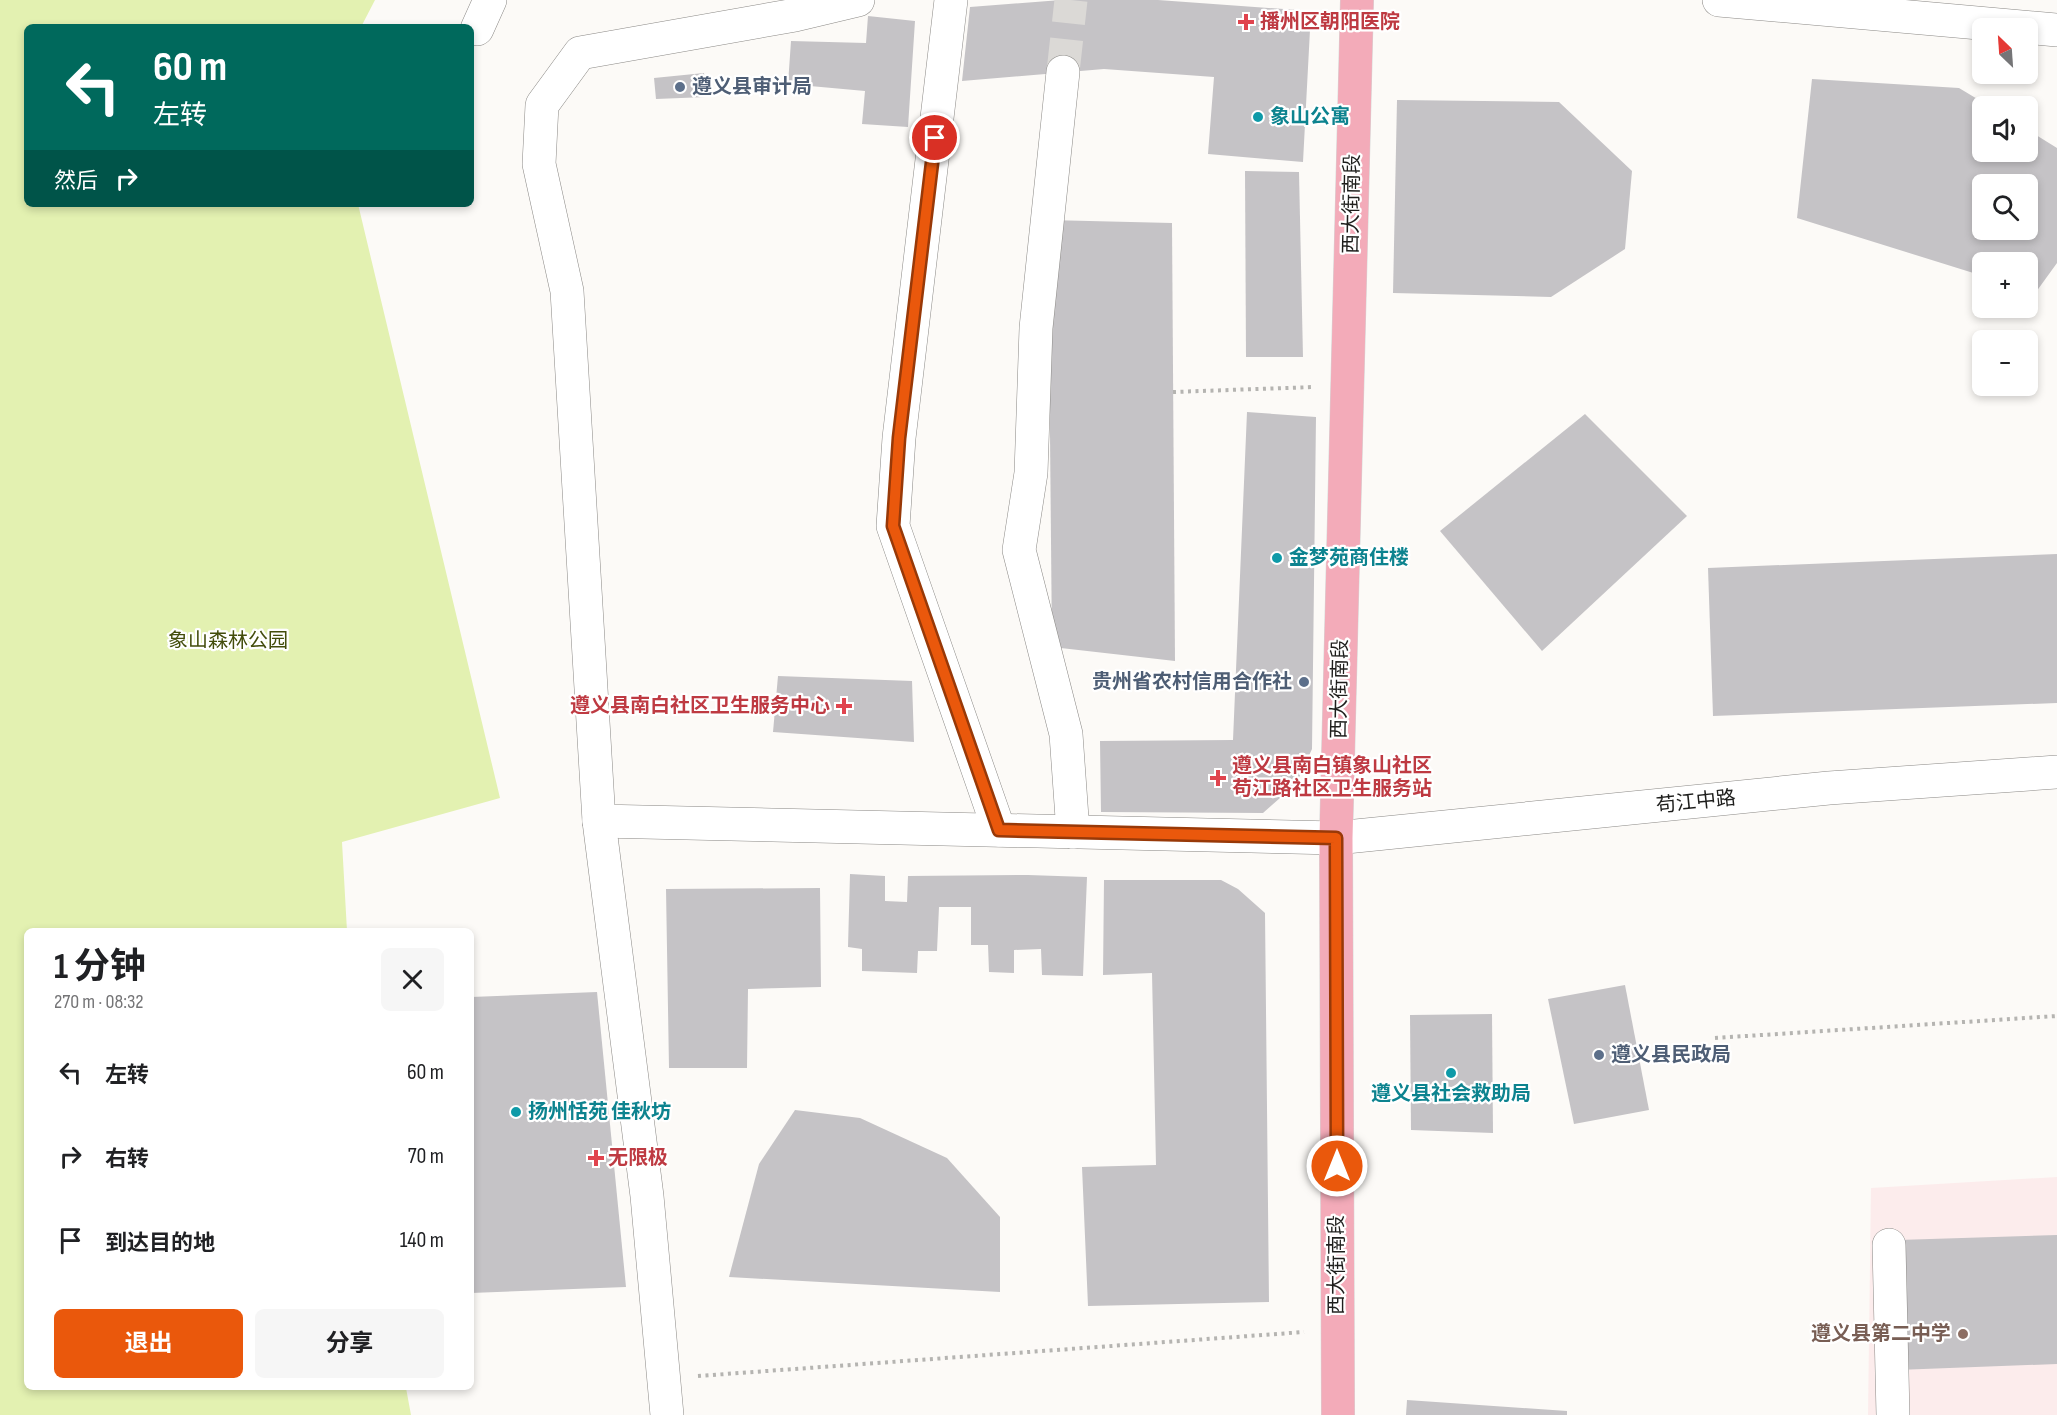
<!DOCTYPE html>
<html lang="zh">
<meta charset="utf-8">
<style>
:root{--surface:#fff;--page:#f6f6f6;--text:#202124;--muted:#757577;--accent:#ea580c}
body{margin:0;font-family:"Sofia Sans Condensed","Noto Sans SC",sans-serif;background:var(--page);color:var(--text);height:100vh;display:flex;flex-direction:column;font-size:22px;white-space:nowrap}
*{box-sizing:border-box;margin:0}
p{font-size:20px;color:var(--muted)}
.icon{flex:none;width:33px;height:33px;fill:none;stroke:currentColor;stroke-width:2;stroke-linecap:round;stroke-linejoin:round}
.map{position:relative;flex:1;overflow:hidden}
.drawer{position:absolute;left:24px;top:928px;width:450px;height:462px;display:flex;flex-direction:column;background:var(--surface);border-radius:9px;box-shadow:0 3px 9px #0003}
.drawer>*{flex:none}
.banner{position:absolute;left:24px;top:24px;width:450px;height:183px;border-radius:9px;box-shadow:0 3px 9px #0003;background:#00695c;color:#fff;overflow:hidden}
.needle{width:39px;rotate:335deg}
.controls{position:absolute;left:1972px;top:18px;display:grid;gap:12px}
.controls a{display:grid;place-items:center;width:66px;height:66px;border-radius:9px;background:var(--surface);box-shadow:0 3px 9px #0003;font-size:30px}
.pin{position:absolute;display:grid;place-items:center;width:51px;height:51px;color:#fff;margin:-26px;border:3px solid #fff;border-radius:50%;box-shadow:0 2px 6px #0007}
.me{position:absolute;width:66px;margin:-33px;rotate:0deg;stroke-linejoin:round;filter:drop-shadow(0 0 4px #0008)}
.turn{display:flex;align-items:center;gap:21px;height:126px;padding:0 30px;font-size:27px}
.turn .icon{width:78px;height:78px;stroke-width:2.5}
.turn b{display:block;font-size:42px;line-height:51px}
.then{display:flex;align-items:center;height:57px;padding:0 30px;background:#0003;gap:12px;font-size:22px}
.round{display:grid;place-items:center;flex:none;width:63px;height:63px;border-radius:9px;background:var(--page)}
.overview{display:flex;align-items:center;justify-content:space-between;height:102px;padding:0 30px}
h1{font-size:36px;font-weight:700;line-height:45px}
.button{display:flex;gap:12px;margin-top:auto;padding:12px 30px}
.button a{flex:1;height:69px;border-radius:9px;background:var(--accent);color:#fff;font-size:24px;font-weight:700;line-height:69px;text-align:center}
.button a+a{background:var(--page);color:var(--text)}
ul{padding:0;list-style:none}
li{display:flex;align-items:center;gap:18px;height:84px;padding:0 30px}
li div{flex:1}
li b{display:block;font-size:22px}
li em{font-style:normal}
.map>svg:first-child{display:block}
.education{fill:#fcecec}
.green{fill:#e3f1b1}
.building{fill:#c5c3c6;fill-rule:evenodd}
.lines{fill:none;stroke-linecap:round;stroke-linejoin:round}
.minor-tunnel{stroke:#dbd9d6;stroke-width:33;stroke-dasharray:33 16;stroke-linecap:butt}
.minor-casing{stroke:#8b8986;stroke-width:34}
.major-casing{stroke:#d6d6d6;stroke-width:34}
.path{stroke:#b5b4b1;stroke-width:4;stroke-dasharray:3 4.5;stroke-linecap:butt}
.minor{stroke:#fff;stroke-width:33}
.major{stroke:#f3abb9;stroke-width:33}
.route-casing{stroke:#983908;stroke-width:15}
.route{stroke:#ea580c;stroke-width:10}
.health-dot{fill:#e0444e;stroke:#fff;stroke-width:2}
.service-dot{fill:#5c6f8a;stroke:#fff;stroke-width:2}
.culture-dot{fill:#0f9aa8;stroke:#fff;stroke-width:2}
.education-dot{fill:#8d6e63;stroke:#fff;stroke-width:2}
.labels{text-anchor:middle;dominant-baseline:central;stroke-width:4.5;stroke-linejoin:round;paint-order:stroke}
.health-label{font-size:20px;font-weight:bold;fill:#be3a42;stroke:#fff;text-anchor:start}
.service-label{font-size:20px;font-weight:bold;fill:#4e5e75;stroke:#fff;text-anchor:start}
.culture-label{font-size:20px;font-weight:bold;fill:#0d838f;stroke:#fff;text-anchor:start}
.street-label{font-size:20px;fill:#1e1e1c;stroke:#fff}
.park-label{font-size:20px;fill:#434d0c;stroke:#fff}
.education-label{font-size:20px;font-weight:bold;fill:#785e54;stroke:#fff;text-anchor:end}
</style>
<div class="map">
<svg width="2057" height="1415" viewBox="0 0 2057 1415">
<rect width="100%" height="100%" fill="#fcfaf7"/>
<!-- education -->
<path class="education" d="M2057 1177V1415H1868L1871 1188Z"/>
<!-- green -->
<path class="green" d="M0 0H375L361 27H27V204H358L500 798 342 842 347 931 27 932V1388H406L411 1415H0Z"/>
<!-- building -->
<g class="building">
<path d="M1061 0H1158L1311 11 1303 162 1208 154 1214 77 1104 69 962 81 970 7Z"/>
<path d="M868 16 915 21 908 127 862 124 865 91 788 84 791 41 866 43Z"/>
<path d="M704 73 706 97 656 99 654 78Z"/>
<path d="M1812 79 1959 88 1989 106H1983V152H2028V130L2057 148V263L2036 292 2028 289V262H1983V276L1797 218ZM1983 184H2028V230H1983Z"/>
<path d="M1397 100 1559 102 1632 171 1625 249 1551 297 1393 293Z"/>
<path d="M1245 171 1299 172 1303 357H1246Z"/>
<path d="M1048 220 1172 223 1175 661 1052 647Z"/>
<path d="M1247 412 1316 417 1312 749 1296 784 1263 813 1101 812 1100 741 1233 740Z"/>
<path d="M1585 414 1687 516 1542 651 1440 531Z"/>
<path d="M2057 554V703L1713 716 1708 568Z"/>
<path d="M778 676 912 681 914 742 773 732Z"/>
<path d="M850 874 885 876V901L907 902 908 876 1028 875 1087 877 1083 976 1042 975 1041 949 1014 950V973L989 972 988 945H971V907H939L937 951H918L917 973 862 971V949L848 947Z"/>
<path d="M1104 880H1221L1238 889 1265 913 1269 1302 1088 1306 1082 1167 1156 1165 1152 973 1103 975Z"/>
<path d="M820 888 821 987 748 989 747 1068H669L666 889Z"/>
<path d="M1625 985 1649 1110 1574 1124 1548 999Z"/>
<path d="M597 992 626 1287 471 1293V997Z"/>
<path d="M1492 1014 1493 1133 1411 1130 1410 1015Z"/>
<path d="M795 1110 860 1118 947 1158 1000 1217V1292L729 1277 759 1164Z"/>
<path d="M2057 1235V1364L1897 1370 1898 1240Z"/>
<path d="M1407 1400 1567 1411V1415H1406Z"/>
</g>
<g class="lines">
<!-- minor-tunnel -->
<path class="minor-tunnel" d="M1063 72 1071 0"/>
<!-- minor casing -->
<g class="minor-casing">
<g id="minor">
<path d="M858 0 795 15 580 53 542 105 539 164 567 291 599 821 1336 838 1829 788 2057 772"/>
<path d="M951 0 899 438 893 526 999 830"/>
<path d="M1719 0 2057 30"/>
<path d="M477 29 490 0"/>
<path d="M1063 72 1036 328 1031 473 1019 550 1066 734 1073 832"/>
<path d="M599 821 647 1196 667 1415"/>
<path d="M1889 1245 1893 1415"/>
</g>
</g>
<!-- major casing -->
<g class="major-casing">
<path id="major" d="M1338 1415 1336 838 1357 0"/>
</g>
<!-- path -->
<g class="path">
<path d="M1173 392 1314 387"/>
<path d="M1715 1038 2057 1016"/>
<path d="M698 1376 1304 1332"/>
</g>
<!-- minor -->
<use href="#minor" class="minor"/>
<!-- major -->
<use href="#major" class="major"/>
</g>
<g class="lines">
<!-- route casing -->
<g class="route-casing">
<path id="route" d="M935 138 899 438 893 526 999 830 1336 838 1337 1166"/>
</g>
<!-- route -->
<use href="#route" class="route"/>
</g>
<!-- markers -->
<g class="health-dot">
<path d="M1243 13h6v6h6v6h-6v6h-6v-6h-6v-6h6z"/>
<path d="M841 697h6v6h6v6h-6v6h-6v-6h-6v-6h6z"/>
<path d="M1215 769h6v6h6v6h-6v6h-6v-6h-6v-6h6z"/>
<path d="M593 1149h6v6h6v6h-6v6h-6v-6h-6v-6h6z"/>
</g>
<g class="service-dot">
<circle cx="680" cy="87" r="6"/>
<circle cx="1304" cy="682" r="6"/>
<circle cx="1599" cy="1055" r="6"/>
</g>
<g class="culture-dot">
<circle cx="1258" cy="117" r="6"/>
<circle cx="1277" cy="558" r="6"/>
<circle cx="1451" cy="1073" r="6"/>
<circle cx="516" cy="1112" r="6"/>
</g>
<circle class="education-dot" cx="1963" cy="1334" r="6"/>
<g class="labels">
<!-- health labels -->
<g class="health-label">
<text x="1260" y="22">播州区朝阳医院</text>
<text x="830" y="706" text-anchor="end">遵义县南白社区卫生服务中心</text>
<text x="1232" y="766">遵义县南白镇象山社区<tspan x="1232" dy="23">苟江路社区卫生服务站</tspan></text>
<text x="608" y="1158">无限极</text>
</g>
<!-- service labels -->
<g class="service-label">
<text x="692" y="87">遵义县审计局</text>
<text x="1292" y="682" text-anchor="end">贵州省农村信用合作社</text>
<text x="1611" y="1055">遵义县民政局</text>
</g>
<!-- culture labels -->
<g class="culture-label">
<text x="1270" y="117">象山公寓</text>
<text x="1289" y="558">金梦苑商住楼</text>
<text x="1451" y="1094" text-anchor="middle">遵义县社会救助局</text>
<text x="528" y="1112">扬州恬苑 佳秋坊</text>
</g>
<!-- street labels -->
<g class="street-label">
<text transform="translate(1352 204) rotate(-89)">西大街南段</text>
<text transform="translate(1340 689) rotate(-89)">西大街南段</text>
<text transform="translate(1696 802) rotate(-6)">苟江中路</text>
<text transform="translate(1337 1265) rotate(-90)">西大街南段</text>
</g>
<!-- park labels -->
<g class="park-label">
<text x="228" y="641">象山森林公园</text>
</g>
<!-- education labels -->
<g class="education-label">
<text x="1951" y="1334">遵义县第二中学</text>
</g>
</g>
</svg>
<div class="controls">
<a><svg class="needle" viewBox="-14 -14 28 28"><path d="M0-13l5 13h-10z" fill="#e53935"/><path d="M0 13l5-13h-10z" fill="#757577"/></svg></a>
<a><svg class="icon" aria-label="sound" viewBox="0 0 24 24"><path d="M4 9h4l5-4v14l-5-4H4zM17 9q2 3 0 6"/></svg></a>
<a><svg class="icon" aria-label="search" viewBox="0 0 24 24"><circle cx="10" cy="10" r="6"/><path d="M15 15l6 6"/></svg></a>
<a>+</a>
<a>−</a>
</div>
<div class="pin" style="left:935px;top:138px;background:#d93025"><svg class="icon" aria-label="arrive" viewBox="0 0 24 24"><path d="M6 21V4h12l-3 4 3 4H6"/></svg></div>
<svg class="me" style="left:1337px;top:1166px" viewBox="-20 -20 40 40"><circle r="17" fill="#ea580c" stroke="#fff" stroke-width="3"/><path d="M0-11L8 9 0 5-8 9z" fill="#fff"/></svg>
<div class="banner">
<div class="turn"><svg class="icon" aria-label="left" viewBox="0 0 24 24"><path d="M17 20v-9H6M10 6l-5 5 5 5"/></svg><div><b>60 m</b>左转</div></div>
<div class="then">然后<svg class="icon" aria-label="right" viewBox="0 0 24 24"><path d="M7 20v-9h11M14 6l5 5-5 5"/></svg></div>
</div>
<section class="drawer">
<div class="overview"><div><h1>1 分钟</h1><p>270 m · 08:32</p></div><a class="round"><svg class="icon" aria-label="close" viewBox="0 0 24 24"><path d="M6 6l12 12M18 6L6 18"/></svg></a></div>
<ul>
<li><svg class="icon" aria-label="left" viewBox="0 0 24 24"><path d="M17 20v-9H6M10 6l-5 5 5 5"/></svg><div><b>左转</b></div><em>60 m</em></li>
<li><svg class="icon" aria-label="right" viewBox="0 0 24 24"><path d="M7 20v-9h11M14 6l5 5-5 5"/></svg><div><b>右转</b></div><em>70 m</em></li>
<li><svg class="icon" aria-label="arrive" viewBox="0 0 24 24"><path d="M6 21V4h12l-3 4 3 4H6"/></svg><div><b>到达目的地</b></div><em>140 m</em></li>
</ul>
<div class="button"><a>退出</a><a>分享</a></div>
</section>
</div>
